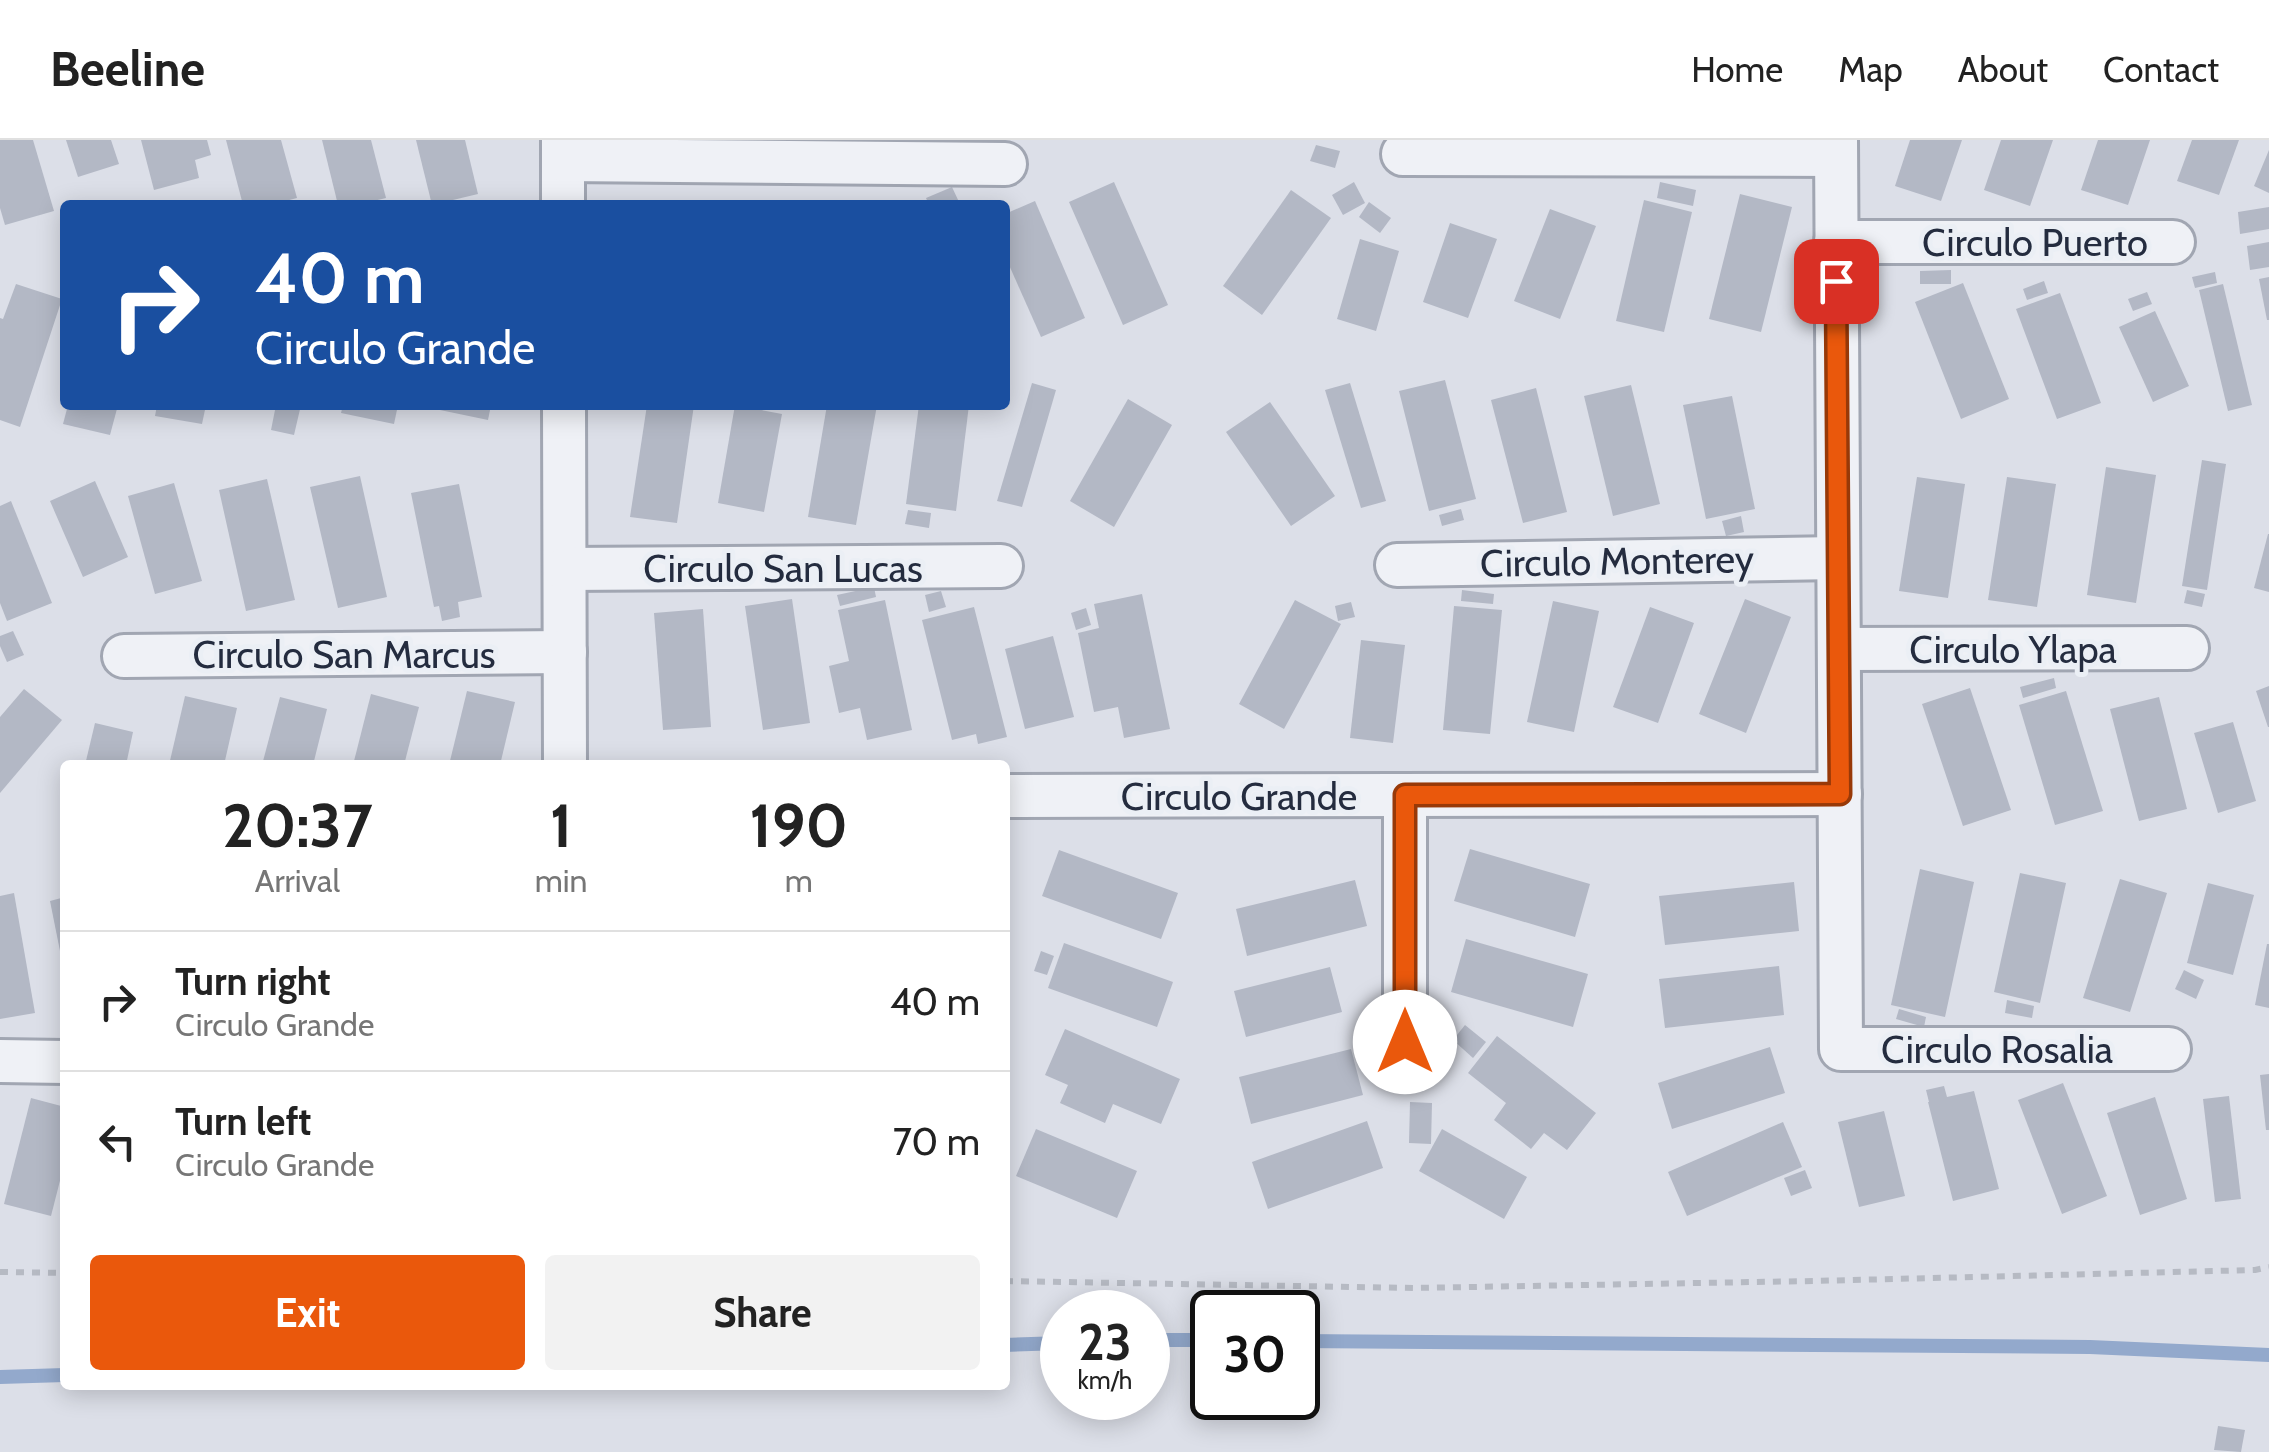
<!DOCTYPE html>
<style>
:root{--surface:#fff;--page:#f2f2f2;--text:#222;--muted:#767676;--line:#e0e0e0;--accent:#ea580c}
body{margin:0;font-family:Cabin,sans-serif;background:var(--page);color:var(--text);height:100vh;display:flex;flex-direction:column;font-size:38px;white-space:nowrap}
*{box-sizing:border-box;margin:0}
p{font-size:32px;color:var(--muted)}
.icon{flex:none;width:55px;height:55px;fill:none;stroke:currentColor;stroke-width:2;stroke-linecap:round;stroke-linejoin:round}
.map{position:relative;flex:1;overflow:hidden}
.drawer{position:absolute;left:60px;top:620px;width:950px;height:630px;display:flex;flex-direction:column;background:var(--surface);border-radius:10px;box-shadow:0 5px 25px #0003}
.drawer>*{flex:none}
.guide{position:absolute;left:60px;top:60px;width:950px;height:210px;border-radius:10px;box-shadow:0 5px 25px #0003;background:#1a4fa0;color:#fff;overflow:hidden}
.speed{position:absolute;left:1040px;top:1150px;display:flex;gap:20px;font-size:50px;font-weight:700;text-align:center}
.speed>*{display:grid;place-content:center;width:130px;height:130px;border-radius:50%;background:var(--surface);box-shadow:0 5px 25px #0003;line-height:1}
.speed small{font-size:25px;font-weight:400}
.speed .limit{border:5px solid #111;border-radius:15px;background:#fff;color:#111}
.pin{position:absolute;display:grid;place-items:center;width:85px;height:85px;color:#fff;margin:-42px;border-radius:20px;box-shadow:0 5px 15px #0006}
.me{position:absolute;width:110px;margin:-55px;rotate:0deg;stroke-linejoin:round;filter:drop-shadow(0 0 8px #0008)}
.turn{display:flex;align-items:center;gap:35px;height:210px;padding:0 30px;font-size:45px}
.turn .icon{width:130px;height:130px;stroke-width:2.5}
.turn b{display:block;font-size:70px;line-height:85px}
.eta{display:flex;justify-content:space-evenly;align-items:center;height:170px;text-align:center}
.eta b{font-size:60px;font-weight:700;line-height:70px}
.cta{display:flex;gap:20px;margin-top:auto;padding:20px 30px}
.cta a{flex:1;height:115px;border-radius:10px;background:var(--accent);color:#fff;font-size:40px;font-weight:700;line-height:115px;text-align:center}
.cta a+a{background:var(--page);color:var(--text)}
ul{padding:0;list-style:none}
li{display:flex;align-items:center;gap:30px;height:140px;padding:0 30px;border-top:2px solid var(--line)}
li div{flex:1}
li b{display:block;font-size:38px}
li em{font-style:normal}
header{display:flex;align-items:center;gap:60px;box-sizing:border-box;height:140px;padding:0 50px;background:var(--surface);border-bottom:2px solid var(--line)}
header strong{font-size:48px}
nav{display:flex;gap:55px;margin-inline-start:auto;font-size:35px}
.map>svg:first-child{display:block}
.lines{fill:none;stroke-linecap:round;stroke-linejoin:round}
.stream{stroke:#93a9cc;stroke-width:14}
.building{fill:#b3b8c5}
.street-casing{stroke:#a1a6b2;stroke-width:48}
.path{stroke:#b6bac3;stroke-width:6;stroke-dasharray:8 8;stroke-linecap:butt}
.street{stroke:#eff1f6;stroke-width:42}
.route-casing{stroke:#983908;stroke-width:25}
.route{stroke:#ea580c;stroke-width:18}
.labels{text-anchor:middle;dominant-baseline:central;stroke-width:10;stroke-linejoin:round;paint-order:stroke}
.street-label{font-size:38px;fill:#242c3f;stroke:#ebeff5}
</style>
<header>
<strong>Beeline</strong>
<nav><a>Home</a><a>Map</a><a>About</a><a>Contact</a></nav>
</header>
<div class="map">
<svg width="2269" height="1312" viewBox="0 0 2269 1312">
<rect width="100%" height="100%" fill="#dcdfe8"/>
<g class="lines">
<!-- stream -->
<g class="stream">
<path d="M1148 1200H1212"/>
<path d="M1298 1201 2090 1207 2269 1215"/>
<path d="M1005 1205 1062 1203"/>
<path d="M0 1237 65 1235"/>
</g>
</g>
<!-- building -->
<g class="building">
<path d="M0 0H33L54 71 5 85 0 68Z"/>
<path d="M66 0H111L119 24 78 37Z"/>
<path d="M141 0H207L211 15 195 20 199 38 154 50Z"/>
<path d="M226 0H281L297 58 270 65H243Z"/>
<path d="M322 0H371L386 58 357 65H338Z"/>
<path d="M416 0H465L478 54 432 65Z"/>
<path d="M1910 0H1962L1941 61 1895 46Z"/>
<path d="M2001 0H2053L2030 66 1984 50Z"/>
<path d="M2098 0H2150L2128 65 2081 50Z"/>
<path d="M2192 0H2239L2219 55 2177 41Z"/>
<path d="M1316 5 1340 11 1335 28 1310 21Z"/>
<path d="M2269 10V53L2254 46Z"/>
<path d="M1114 42 1168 165 1123 185 1069 62Z"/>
<path d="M1354 42 1365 63 1343 75 1332 55Z"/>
<path d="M1660 42 1696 50 1693 66 1657 58Z"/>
<path d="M952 47 959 62 952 65H929L926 58Z"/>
<path d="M1291 50 1331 78 1262 175 1223 146Z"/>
<path d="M1740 54 1792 67 1761 192 1709 179Z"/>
<path d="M1644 60 1692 72 1664 192 1616 181Z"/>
<path d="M1035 61 1085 178 1041 197 1005 116V74Z"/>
<path d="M1369 62 1391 78 1380 93 1359 77Z"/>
<path d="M2269 67V89L2240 94 2238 72Z"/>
<path d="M1550 69 1596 86 1560 179 1514 161Z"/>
<path d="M1450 83 1497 99 1468 178 1423 162Z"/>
<path d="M1360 99 1399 111 1376 191 1337 179Z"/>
<path d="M2269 102V127L2250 130 2247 106Z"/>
<path d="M1951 130V144H1920V131Z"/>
<path d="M2215 132 2217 143 2195 148 2192 137Z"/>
<path d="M2269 137V180H2267L2259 139Z"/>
<path d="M2044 141 2048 153 2027 160 2023 149Z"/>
<path d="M1963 143 2009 259 1961 279 1915 162Z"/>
<path d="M16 144 62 159 20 287 0 280V178L3 179Z"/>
<path d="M2223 144 2252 265 2228 271 2199 150Z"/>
<path d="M2147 152 2152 164 2133 171 2128 159Z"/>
<path d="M2060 153 2101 263 2057 279 2016 169Z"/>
<path d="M2155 171 2189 246 2153 262 2119 187Z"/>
<path d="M1445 240 1476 359 1429 371 1399 251Z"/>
<path d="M1032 243 1056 250 1022 367 997 361Z"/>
<path d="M1350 243 1386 361 1361 368 1325 250Z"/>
<path d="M1631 245 1660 364 1613 376 1584 256Z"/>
<path d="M1536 248 1567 372 1523 383 1491 260Z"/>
<path d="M1732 256 1755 369 1706 379 1683 265Z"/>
<path d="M1128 259 1172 285 1114 387 1070 361Z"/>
<path d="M1270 262 1335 356 1291 386 1226 292Z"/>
<path d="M68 265H118L110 295 63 284Z"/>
<path d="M157 265H206L202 284 155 276Z"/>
<path d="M257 265H301L294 295 271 290 275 270Z"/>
<path d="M343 265H398L394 284 341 273Z"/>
<path d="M441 265H491L488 280 440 270Z"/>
<path d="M647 265H694L677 383 630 377Z"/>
<path d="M735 265 782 274 764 372 718 363Z"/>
<path d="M827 265H877L856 385 808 377Z"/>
<path d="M919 265H969L956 371 906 364Z"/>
<path d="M2202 320 2226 324 2207 450 2182 446Z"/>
<path d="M2106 327 2156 335 2136 463 2087 455Z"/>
<path d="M360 336 387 457 338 468 310 347Z"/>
<path d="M1917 337 1965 344 1948 458 1899 451Z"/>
<path d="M2007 337 2056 344 2037 467 1988 460Z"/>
<path d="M267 339 295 460 246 471 219 350Z"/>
<path d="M95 341 128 417 83 437 50 361Z"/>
<path d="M174 343 202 441 155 454 128 356Z"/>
<path d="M459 344 482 457 458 462 460 477 442 481 439 466 434 467 411 353Z"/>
<path d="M11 361 52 463 7 481 0 463V366Z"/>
<path d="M1461 369 1464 380 1442 386 1439 375Z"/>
<path d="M908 370 931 373 929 388 905 384Z"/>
<path d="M1741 376 1744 392 1726 396 1722 381Z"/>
<path d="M2268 394H2269V452L2254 448Z"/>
<path d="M874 447 876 457 840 466 837 455Z"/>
<path d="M1462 450 1494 454 1493 464 1461 461Z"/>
<path d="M2187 450 2205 454 2202 467 2184 463Z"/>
<path d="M941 451 946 467 929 472 925 455Z"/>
<path d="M1142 454 1170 589 1124 598 1118 567 1094 572 1078 493 1099 488 1094 464Z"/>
<path d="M792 459 810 583 763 590 745 466Z"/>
<path d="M1745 459 1791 477 1746 593 1699 574Z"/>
<path d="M885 460 912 590 867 600 860 568 839 573 829 526 849 521 838 470Z"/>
<path d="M1295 460 1341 484 1284 589 1239 564Z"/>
<path d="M1553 461 1599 471 1574 592 1527 582Z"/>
<path d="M1351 462 1355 477 1338 481 1335 466Z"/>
<path d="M1454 466 1502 470 1490 594 1443 590Z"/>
<path d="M974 467 1007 597 978 604 976 594 952 600 922 480Z"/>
<path d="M1650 467 1694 483 1658 583 1613 567Z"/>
<path d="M1086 468 1091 485 1076 490 1071 473Z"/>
<path d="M703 469 711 587 663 590 654 473Z"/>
<path d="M13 491 24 515 7 522 0 506V496Z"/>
<path d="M1053 496 1074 577 1025 589 1005 509Z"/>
<path d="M1361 500 1405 505 1393 603 1350 598Z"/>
<path d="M2054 538 2056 548 2023 558 2020 547Z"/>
<path d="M2269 546V587H2268L2256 551Z"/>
<path d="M1970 548 2011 670 1963 686 1922 564Z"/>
<path d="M24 549 62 580 0 653V577Z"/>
<path d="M467 551 515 562 500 625H449Z"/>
<path d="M2066 551 2103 671 2055 685 2019 565Z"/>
<path d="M371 554 419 567 404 625H353Z"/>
<path d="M185 556 237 568 224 625H169Z"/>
<path d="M280 557 327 569 313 625H262Z"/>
<path d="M2159 557 2187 669 2139 681 2110 569Z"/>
<path d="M2233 582 2256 661 2218 673 2194 593Z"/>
<path d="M95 583 133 592 126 625H85Z"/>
<path d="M1470 709 1590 744 1575 797 1454 761Z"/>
<path d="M1059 710 1178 753 1161 799 1042 756Z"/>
<path d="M1920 729 1974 742 1945 877 1891 865Z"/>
<path d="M2020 733 2066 743 2040 863 1994 852Z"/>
<path d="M2120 739 2167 753 2130 872 2083 858Z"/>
<path d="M1355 740 1367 786 1247 816 1236 769Z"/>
<path d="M1794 742 1799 791 1665 805 1659 756Z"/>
<path d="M2208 743 2254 755 2233 835 2187 823Z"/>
<path d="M14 753 35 873 0 879V756Z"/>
<path d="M65 757V825L63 826 50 761Z"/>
<path d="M1466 799 1588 834 1573 887 1451 852Z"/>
<path d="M1064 803 1173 842 1157 887 1048 848Z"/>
<path d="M2267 804H2269V868L2255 865Z"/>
<path d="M1041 811 1054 816 1047 835 1034 831Z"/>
<path d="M1779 826 1784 875 1665 888 1659 839Z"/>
<path d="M1330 827 1342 872 1246 897 1234 851Z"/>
<path d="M2184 830 2204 840 2196 859 2175 849Z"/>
<path d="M2007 860 2034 866 2032 878 2005 873Z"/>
<path d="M1899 869 1926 877 1924 887 1896 879Z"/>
<path d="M1465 885 1486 902 1473 918 1453 900Z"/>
<path d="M1065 889 1180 939 1161 984 1113 964 1105 983 1060 963 1068 945 1045 935Z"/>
<path d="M1497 896 1596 973 1567 1010 1544 993 1531 1009 1494 980 1506 963 1468 933Z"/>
<path d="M1770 907 1785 953 1672 989 1658 943Z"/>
<path d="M1351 909 1363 955 1251 984 1239 937Z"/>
<path d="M2269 934V990H2266L2260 935Z"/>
<path d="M2063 943 2107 1056 2062 1074 2018 960Z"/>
<path d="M1944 946 1947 957 1974 951 1999 1049 1953 1061 1928 962H1929L1926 950Z"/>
<path d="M2229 956 2241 1059 2215 1062 2203 959Z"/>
<path d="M2155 957 2187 1059 2140 1075 2107 973Z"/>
<path d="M31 958 65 967V1021L51 1076 4 1064Z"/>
<path d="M1410 962 1432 963 1431 1004 1409 1003Z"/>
<path d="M1884 971 1905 1056 1859 1067 1838 982Z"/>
<path d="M1367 981 1383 1028 1268 1069 1252 1022Z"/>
<path d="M1783 982 1802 1027 1687 1076 1668 1032Z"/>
<path d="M1036 989 1137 1031 1117 1078 1016 1036Z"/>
<path d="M1442 989 1527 1037 1504 1079 1419 1031Z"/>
<path d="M1805 1030 1812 1048 1791 1056 1784 1038Z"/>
<path d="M2218 1286 2245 1290 2241 1312 2214 1310Z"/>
</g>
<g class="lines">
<!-- street casing -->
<g class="street-casing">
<g id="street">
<path d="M563 0V65"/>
<path d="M1836 0 1841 909H2169"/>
<path d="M1403 14 1836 15"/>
<path d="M563 20 1005 24"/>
<path d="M1836 102H2173"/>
<path d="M564 265 565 625"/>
<path d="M1397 425 1838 418"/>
<path d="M565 429 1001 426"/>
<path d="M1839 509 2187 508"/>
<path d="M124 516 565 512"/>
<path d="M1405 655V902"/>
<path d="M1005 656 1840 654"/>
<path d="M0 921 65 922"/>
</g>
</g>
<!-- path -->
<g class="path">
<path d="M0 1132 65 1133"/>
<path d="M1005 1141 1413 1148 1813 1141 2255 1130 2269 1127"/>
</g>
<!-- street -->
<use href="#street" class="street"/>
</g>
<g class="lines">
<!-- route casing -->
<g class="route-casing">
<path id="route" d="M1405 902V655L1840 654 1836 141"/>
</g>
<!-- route -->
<use href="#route" class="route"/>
</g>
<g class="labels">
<!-- street labels -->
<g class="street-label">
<text x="2035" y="102">Circulo Puerto</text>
<text transform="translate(1617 421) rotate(-1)">Circulo Monterey</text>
<text x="783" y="428">Circulo San Lucas</text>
<text x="2013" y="509">Circulo Ylapa</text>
<text x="344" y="514">Circulo San Marcus</text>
<text x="1239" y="656">Circulo Grande</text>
<text x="1997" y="909">Circulo Rosalia</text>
</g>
</g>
</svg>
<div class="speed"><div>23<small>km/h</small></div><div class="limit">30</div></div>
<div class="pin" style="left:1836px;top:141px;background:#d93025"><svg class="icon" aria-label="arrive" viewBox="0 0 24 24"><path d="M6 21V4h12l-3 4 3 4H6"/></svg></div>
<svg class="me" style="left:1405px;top:902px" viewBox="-20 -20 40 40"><circle r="19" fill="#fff"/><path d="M0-13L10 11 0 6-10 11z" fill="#ea580c"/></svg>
<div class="guide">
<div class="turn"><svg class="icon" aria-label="right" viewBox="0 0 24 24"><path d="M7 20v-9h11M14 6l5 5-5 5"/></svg><div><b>40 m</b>Circulo Grande</div></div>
</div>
<section class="drawer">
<div class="eta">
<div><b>20:37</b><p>Arrival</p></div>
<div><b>1</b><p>min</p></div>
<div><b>190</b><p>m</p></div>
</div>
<ul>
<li><svg class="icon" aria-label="right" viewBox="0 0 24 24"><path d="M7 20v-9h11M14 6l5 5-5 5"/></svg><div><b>Turn right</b><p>Circulo Grande</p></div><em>40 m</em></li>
<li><svg class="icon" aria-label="left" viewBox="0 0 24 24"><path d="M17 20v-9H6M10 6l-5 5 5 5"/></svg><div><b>Turn left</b><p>Circulo Grande</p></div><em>70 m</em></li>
</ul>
<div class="cta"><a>Exit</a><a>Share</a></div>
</section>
</div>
